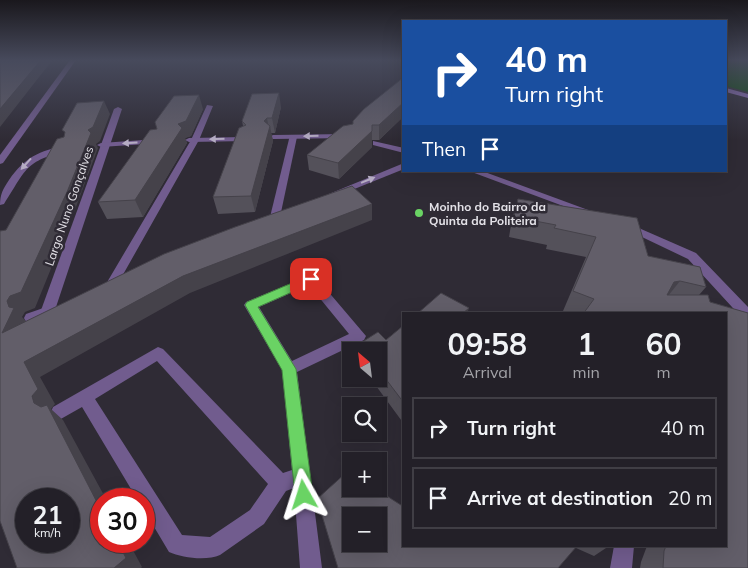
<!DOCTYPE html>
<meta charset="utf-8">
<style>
:root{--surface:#232028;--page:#2f2d34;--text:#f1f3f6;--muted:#a3a3a8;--line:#403e45}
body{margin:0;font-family:Mulish,sans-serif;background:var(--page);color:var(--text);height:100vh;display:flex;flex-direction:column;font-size:19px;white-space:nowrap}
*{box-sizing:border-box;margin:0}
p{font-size:16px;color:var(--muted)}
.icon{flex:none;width:28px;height:28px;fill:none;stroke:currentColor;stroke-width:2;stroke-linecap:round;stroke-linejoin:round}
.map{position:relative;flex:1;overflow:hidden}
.sheet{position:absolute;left:402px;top:312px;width:325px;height:235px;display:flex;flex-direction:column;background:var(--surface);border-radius:0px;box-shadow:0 5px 20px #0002,0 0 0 1px var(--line)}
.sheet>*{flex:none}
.hud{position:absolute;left:402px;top:20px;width:325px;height:152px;border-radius:0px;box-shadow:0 5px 20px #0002,0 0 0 1px var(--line);background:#1a4fa0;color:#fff;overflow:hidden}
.needle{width:32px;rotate:332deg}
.tools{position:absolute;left:342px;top:342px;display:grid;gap:10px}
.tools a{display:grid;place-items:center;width:45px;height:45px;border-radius:0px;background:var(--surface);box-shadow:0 5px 20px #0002,0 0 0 1px var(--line);font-size:25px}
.speed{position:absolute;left:15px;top:488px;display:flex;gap:10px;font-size:25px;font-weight:700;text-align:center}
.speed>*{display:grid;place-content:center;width:65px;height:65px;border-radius:50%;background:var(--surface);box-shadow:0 5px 20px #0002,0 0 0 1px var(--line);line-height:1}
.speed small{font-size:12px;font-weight:400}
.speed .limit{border:8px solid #d22;background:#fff;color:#111}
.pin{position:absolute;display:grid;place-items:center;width:42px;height:42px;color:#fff;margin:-21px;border-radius:10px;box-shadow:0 2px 8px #0006}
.me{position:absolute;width:55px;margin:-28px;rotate:354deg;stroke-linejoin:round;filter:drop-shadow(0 0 4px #0008)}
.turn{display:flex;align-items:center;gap:18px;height:105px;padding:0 20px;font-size:22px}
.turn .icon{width:65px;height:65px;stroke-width:2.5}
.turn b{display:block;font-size:35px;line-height:42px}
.then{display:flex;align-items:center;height:48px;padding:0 20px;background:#0003;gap:10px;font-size:19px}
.eta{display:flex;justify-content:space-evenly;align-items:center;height:85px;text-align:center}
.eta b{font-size:30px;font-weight:700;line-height:35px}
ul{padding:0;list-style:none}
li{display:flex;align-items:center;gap:15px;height:62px;margin:0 10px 8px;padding:0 10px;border:2px solid var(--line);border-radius:0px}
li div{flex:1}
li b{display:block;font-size:19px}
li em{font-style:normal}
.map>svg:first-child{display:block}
.green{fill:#0b500a}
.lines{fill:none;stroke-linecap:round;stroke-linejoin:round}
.pedestrian{fill:#715c8e;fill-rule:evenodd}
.minor{fill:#715c8e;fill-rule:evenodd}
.secondary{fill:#9775c5;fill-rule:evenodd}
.wall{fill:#54515a}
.shaded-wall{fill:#45424a}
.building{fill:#625e69;stroke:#45424a;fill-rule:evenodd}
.oneway{fill:#b5acc3}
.route{fill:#6ad364;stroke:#458941}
.poi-dot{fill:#6ad364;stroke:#2f2b35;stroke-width:2}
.labels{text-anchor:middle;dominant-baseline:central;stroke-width:5;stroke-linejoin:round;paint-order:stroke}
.street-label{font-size:12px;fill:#e3e1e7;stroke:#2f2b35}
.poi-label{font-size:12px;font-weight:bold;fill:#e3e1e7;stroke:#2f2b35;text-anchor:start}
</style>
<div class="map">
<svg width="748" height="568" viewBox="0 0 748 568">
<rect width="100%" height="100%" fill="#2f2b35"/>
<!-- green -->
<path class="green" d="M726 60H748V92L726 86Z"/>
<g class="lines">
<!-- pedestrian -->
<g class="pedestrian">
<path d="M207 105 213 106 199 140 116 287H108L106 284 191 140Z"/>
<path d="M118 107 122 109 54 313 52 317H42L40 313 114 109Z"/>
<path d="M290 135 297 137 280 217 275 220 270 217Z"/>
</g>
<!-- minor -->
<g class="minor">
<path d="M70 60H76L3 163 0 164V155Z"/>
<path d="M346 134 350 136 349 138 273 139 269 137 273 135Z"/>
<path d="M244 137 248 139 247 141 189 142 185 140 189 138Z"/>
<path d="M158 139H161V143L101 147 97 145 101 143Z"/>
<path d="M373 141 404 148V153L373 145Z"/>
<path d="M65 146 68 147V151C24 161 27 169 4 204L0 205C0 194 3 189 9 180 24 158 40 150 65 146Z"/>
<path d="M404 163V169L337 196H331L329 194Z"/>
<path d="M469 171H482L599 214 594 217 590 216Z"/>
<path d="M625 222 696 253 748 307V320L743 319 688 259 621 227 620 225 621 223Z"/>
<path d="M311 275 315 276 366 336 364 340 297 372 322 568H300L294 488 286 491 264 524 220 555C207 561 182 558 169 552L144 510V499H137L82 407 59 420 53 417 51 412 53 407 158 347 163 349 283 473 292 470 282 370 244 305 246 302ZM309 285 349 334 292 361 259 307ZM157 361 268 484 250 510 210 537 182 535 95 399Z"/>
<path d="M52 305 57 306 59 310 57 314 31 323 26 322 24 318 26 314Z"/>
<path d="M614 546H634L632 568H610Z"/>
</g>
<!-- secondary -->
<path class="secondary" d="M726 88 748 94V98L726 92Z"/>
</g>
<!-- wall -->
<g class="wall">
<path d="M404 77V116L379 140H372V147L339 179 309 170 307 155 353 124Z"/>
<path d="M281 107 275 133H271L273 141 255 212 218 214 213 197 243 126 242 121Z"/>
<path d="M203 109 191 136 185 138 187 143 143 217 107 219 98 202 157 129Z"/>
<path d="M518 199 637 218 648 256 700 267 706 287 699 295H708L710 302 748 313V568H640L641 562 647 546H726V314H569L563 311 586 257 546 249 547 245 509 237 512 219Z"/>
<path d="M404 325V424L371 379H379V351H360L359 344 386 340Z"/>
<path d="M404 546H609L594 556 576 548 338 568Z"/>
</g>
<!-- shaded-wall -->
<g class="shaded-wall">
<path d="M41 60H53L43 72 0 127V109Z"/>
<path d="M279 93 281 107 275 133 272 118Z"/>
<path d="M199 95 203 109 191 136 185 138 187 143 143 217 135 200 178 124Z"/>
<path d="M104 101 110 114 100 141 96 144 98 148 76 207 35 308 25 312 22 317 29 324 2 333 9 307 7 301 88 130Z"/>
<path d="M404 102V116L379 140V125Z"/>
<path d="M267 118 269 129 270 126 273 141 255 212 251 196 264 121Z"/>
<path d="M372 131V147L339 179 338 163Z"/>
<path d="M372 204V220L190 293 40 377 55 404 51 409 63 420 106 499H101V510L34 403 24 362 183 276Z"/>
<path d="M680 281 664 301 659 302 674 282Z"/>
<path d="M469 308 467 314H462Z"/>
<path d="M117 541H128L142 567 141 568H114Z"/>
</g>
<!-- building -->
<g class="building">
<path d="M0 60H41L0 109Z"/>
<path d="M404 77V102L379 125H372V131L338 163 307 155 343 126 353 124V121L364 109Z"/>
<path d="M279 93 272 118H267L264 121 270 126 251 196 213 197 239 128 246 125 242 121 252 94Z"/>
<path d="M199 95 186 121 178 124 182 128 135 200 98 202 150 130 157 129 155 122 174 96Z"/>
<path d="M104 101 93 127 88 130 91 133 67 192 21 292 10 296 7 301 9 307 14 308 2 333 164 254 235 227 352 186 372 204 183 276 24 362 38 389 32 396 34 403 41 407 47 405 101 510V541H117L126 558 114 568H17L0 521V231L6 230 57 139 64 137 65 132 62 130 77 103ZM26 499H69V541H26Z"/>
<path d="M518 199 637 218 648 256 700 267 706 287 680 281 674 282 667 295H708L710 302 748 313V568H663L664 551 666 546H726V314H583L594 299 573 291 596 237 554 228 556 225 514 217Z"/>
<path d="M441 293 469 308 462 314H417Z"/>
<path d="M404 325V403L379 370V351H365L359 344 378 332 386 340Z"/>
<path d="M348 471 351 473V489H376L404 507V546H577L558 568H338L317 499ZM351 516H379V544H351Z"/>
</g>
<!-- one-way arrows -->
<defs><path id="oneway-solid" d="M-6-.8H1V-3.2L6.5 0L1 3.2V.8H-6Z" transform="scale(1.25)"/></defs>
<g class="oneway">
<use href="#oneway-solid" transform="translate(311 136) rotate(179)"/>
<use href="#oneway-solid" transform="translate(217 139) rotate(179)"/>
<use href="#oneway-solid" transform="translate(130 143) rotate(176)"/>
<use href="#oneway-solid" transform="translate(26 164) rotate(132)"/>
<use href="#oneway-solid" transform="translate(368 180) rotate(-22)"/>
</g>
<!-- sky -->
<linearGradient id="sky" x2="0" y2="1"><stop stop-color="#1a181d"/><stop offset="0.43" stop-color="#474a5c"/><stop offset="1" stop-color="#474a5c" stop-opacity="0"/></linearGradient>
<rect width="748" height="140" fill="url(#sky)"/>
<!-- route -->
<path class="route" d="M311 275 316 279 315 282 258 307 296 369 313 495 310 501 304 504 298 501 295 495 282 370 245 305 247 302Z"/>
<!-- markers -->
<circle class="poi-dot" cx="419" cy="213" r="5"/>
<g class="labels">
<!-- street labels -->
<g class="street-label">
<text transform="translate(69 206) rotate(-71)">Largo Nuno Gonçalves</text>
</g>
<!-- poi labels -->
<g class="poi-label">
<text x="429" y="206">Moinho do Bairro da<tspan x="429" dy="14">Quinta da Politeira</tspan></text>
</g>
</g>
</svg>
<div class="tools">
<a><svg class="needle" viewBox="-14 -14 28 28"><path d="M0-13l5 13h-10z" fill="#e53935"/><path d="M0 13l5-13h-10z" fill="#a3a3a8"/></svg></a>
<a><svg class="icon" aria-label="search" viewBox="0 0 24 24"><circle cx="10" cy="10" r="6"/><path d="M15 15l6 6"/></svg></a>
<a>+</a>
<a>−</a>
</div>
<div class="speed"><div>21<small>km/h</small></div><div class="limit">30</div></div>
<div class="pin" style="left:311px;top:279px;background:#d93025"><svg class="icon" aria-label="arrive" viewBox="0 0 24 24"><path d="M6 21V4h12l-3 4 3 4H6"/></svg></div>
<svg class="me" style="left:304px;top:495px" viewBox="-20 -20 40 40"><path d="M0-17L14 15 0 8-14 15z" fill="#6ad364" stroke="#fff" stroke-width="4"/></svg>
<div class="hud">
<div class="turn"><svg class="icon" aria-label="right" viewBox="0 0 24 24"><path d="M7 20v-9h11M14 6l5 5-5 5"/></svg><div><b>40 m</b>Turn right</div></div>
<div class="then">Then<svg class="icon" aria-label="arrive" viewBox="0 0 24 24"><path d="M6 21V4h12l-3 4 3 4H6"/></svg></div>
</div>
<section class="sheet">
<div class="eta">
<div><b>09:58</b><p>Arrival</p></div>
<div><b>1</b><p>min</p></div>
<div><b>60</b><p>m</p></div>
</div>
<ul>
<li><svg class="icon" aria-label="right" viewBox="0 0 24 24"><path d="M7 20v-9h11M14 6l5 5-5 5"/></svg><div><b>Turn right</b></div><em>40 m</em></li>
<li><svg class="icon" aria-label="arrive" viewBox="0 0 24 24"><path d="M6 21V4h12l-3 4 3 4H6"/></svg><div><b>Arrive at destination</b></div><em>20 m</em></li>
</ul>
</section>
</div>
